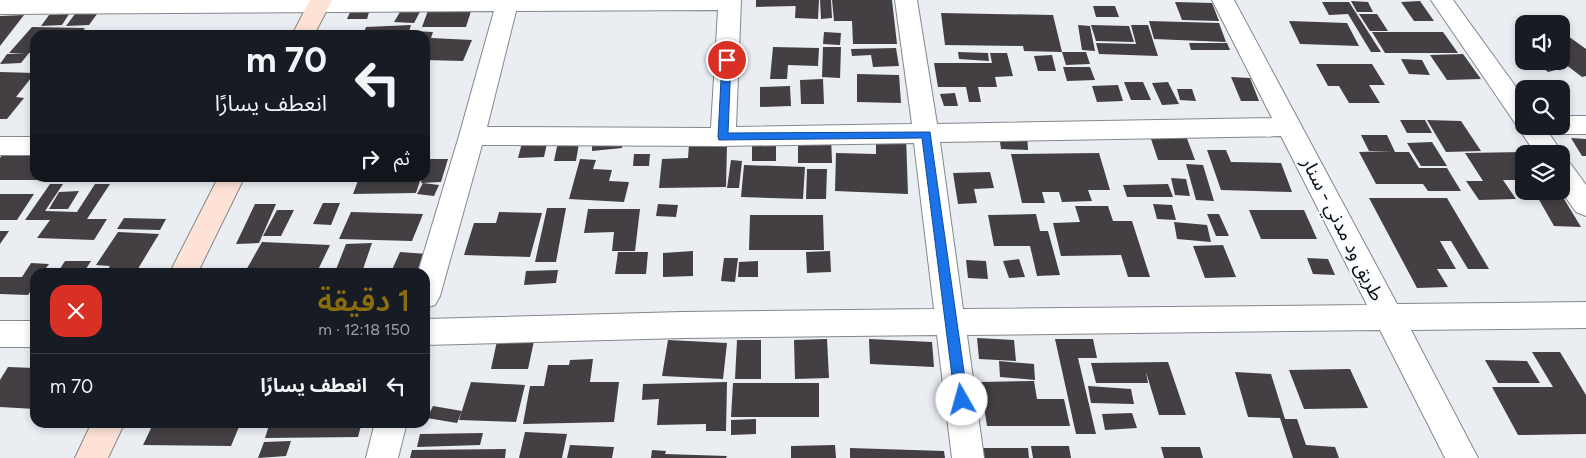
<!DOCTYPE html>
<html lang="ar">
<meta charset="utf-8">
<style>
:root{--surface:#171b24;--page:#242831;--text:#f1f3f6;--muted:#9ea1a6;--line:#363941;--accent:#896c0b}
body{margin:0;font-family:Figtree,"Noto Sans Arabic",sans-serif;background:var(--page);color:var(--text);direction:rtl;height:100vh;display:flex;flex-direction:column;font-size:19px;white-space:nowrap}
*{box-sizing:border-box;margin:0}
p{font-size:16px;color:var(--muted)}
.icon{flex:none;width:28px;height:28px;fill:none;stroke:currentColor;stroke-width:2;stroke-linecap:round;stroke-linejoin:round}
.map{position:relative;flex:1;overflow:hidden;direction:ltr}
.side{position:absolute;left:30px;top:268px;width:400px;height:160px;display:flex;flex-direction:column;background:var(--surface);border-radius:15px;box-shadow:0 2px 8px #0003;direction:rtl}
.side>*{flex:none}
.banner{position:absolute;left:30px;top:30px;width:400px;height:152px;border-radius:15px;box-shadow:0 2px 8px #0003;direction:rtl;background:#171b24;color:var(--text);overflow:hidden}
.fabs{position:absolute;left:1515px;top:15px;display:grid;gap:10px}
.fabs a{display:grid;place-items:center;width:55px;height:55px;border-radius:10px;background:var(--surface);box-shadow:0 2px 8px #0003;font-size:25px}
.pin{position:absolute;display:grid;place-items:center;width:42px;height:42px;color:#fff;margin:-21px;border:2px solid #fff;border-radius:50%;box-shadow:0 1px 5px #0007}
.me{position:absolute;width:55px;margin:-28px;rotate:353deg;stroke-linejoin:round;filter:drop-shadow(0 0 4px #0008)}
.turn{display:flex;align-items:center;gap:18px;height:105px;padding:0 20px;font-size:22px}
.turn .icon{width:65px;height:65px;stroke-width:2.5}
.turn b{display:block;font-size:35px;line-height:42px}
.then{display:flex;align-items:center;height:48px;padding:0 20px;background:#0003;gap:10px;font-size:19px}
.round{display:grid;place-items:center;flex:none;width:52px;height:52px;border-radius:15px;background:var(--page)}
.headline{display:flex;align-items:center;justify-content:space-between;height:85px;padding:0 20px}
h1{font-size:30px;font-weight:600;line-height:38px;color:var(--accent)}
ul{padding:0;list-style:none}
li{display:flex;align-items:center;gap:15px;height:65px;padding:0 20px;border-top:1px solid var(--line)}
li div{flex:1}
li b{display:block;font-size:19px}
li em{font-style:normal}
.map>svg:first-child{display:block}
.building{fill:#433f43}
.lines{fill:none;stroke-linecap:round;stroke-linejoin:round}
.street-casing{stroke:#83888c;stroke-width:2}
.secondary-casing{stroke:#83888c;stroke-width:2}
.street{fill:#fff;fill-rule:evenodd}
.secondary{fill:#fee2d6;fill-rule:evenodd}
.route{fill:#1a73e8;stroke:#114b97}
.labels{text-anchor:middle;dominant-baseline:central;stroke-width:5;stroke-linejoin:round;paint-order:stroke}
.street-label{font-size:19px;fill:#0c0e0f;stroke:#f8fbfe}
</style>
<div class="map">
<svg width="1586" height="458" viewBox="0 0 1586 458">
<rect width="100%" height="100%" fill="#eaeef3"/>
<!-- building -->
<g class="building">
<path d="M756 0H796V6L756 7Z"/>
<path d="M796 0H819L818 19 795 18Z"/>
<path d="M820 0H831L832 18 821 19Z"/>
<path d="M832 0H892L897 44H853L852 21H834Z"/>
<path d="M1351 1 1368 2 1373 12H1357Z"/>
<path d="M1420 1 1434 21H1414L1401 2Z"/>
<path d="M1175 2 1212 3 1219 21 1182 20Z"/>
<path d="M1322 2H1349L1381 52H1371L1348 14 1329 15Z"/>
<path d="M1093 6H1115L1119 17H1096Z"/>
<path d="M403 7 422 8 414 23 394 22Z"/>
<path d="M429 8H472L466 27H422Z"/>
<path d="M370 9 367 19H347L351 10Z"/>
<path d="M941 13 1053 15 1062 52 1024 51 1023 46 945 45Z"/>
<path d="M69 14 62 25 41 26 49 15Z"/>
<path d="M75 14H97L89 25 66 26Z"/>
<path d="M1359 14H1377L1388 31H1370Z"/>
<path d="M24 15 0 46V16Z"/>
<path d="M1149 21 1219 23 1226 42 1154 39Z"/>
<path d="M1289 21 1347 23 1359 46 1300 44Z"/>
<path d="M411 25 408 35H363L366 27Z"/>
<path d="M1078 25 1090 26 1095 51 1082 50Z"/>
<path d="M1091 25 1129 26 1134 42 1096 41Z"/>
<path d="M1131 25H1148L1158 56 1099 54 1096 43 1136 44Z"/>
<path d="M32 27 85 28 80 35H35V53H29L21 63 0 64 7 54H25L9 53Z"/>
<path d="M155 31H199L197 35H152Z"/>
<path d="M413 31 433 32 431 38 472 40 463 61 425 60 428 49 425 48V35H411Z"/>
<path d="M1561 31 1586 49V76L1582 77 1561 61Z"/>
<path d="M824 32 841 33 840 45 823 44Z"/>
<path d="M1372 32H1443L1458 53H1385Z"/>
<path d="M1189 43H1227L1230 50H1191Z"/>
<path d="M773 47 819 48 818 66 788 65 787 79H770Z"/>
<path d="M823 47H841L840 78 822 77Z"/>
<path d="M896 48 899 66 873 67 871 55 852 56 851 49Z"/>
<path d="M958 52 988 53 989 61 959 59Z"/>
<path d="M1062 52H1086L1090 64 1066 65Z"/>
<path d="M990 53H1007L1013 76 995 77 997 87H978L981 102H969L966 87H938L934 63H992Z"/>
<path d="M1463 54 1481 79 1447 80 1430 55Z"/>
<path d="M1052 55 1056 71H1038L1034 56Z"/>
<path d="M1401 59 1422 60 1430 75 1409 74Z"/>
<path d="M1534 61H1554L1563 68 1548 72Z"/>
<path d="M1316 64H1372L1385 85H1369L1380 103H1349L1339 86H1328Z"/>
<path d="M1063 67H1090L1095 80 1067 81Z"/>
<path d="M0 72 35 73 16 97 24 98 7 119H0Z"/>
<path d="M857 74 899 75 901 103 857 102Z"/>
<path d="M1231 77 1250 78 1259 101H1241Z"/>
<path d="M823 79 824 104H801L800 80Z"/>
<path d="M1124 82H1143L1151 100H1131Z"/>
<path d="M1168 82 1179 104 1162 105 1152 83Z"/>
<path d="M1118 85 1123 101 1097 102 1092 86Z"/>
<path d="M790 86 791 106 760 107V87Z"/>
<path d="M1177 89H1192L1196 101 1180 100Z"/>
<path d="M955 93 958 106H944L940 94Z"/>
<path d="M1400 120H1425L1432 133H1407Z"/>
<path d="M1427 120 1461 121 1481 151 1446 152Z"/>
<path d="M1149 133H1185L1195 160H1158Z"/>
<path d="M999 134 1027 135 1028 150 1001 149Z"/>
<path d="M876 135 906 136 908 194 835 191 836 153 876 154Z"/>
<path d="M1361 135H1387L1395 152H1409L1419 168H1447L1461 191H1428L1423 184H1376L1359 152 1392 151H1369Z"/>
<path d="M622 136V148L592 151V139Z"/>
<rect x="752" y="136" width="24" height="25"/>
<path d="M798 136H831L832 163H798Z"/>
<path d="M559 137H580L576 161H554Z"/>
<path d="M1571 138 1586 139V156H1582Z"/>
<path d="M523 139H548L544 157 518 158Z"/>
<path d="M1432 142 1447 166H1421L1407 143Z"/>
<path d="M689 144H727L726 187 659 188 662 159 688 158Z"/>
<path d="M1207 150H1226L1231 162 1281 163 1292 192 1221 190Z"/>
<path d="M1524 152V180H1503L1516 199 1479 200 1466 181H1483L1465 153Z"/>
<path d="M1099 153 1110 190H1088L1092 201 1062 202 1059 192H1042L1045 203H1022L1011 154Z"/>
<path d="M35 154V178H41L39 180H0V158L2 155Z"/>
<path d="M634 154H650L649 166H633Z"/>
<path d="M428 159H448L441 182 421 183 422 178H425Z"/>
<path d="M580 159 596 160 593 169 612 170 609 181 629 182 624 202 569 199Z"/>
<path d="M731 160 742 161 739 188H727Z"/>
<path d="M1186 164 1203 165 1214 201 1196 200Z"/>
<path d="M744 165 805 167 803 199 741 197Z"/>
<path d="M807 169H827L826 199H806Z"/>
<path d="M990 172 994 188 974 189 977 203 958 204 953 173Z"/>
<path d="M359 178H421L416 193 353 194Z"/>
<path d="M1171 178 1186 179 1190 196 1175 195Z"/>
<path d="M423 183 439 185 434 196 417 194Z"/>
<path d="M50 184H63L45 211 77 212 95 184H110L87 219H107L94 240 37 238 50 220H25Z"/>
<path d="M1168 184 1173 197H1127L1123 185Z"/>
<path d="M79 191 68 209H49L59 192Z"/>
<path d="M0 194H34L17 220H0Z"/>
<path d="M1369 198H1447L1489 269H1468L1451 241H1440L1456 269H1437L1448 287 1417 288Z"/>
<path d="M1538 198 1564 199 1581 227 1554 226Z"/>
<path d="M323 203H340L331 225 313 224Z"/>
<path d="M255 204H276L259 243 236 244Z"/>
<path d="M658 204 678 205 676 217 656 216Z"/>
<path d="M1153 204 1172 205 1176 220 1157 219Z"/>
<path d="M1075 206H1108L1113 221H1132L1150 277H1128L1121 255 1061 256 1053 223 1080 222Z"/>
<path d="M547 208H566L556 262H535Z"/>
<path d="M588 209H640L635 251H612L614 232 584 233Z"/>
<path d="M277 210H294L281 236H263Z"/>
<path d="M1249 210H1304L1317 239H1261Z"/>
<path d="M351 212 423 214 412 241 339 239Z"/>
<path d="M499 212 542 213 530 257 464 255 474 223H496Z"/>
<path d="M1036 214 1040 231H1048L1060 275 1037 276 1030 246H994L988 215Z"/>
<path d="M1207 214H1219L1229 236H1216Z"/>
<path d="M750 215H823L824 250H749Z"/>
<path d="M124 218 166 219 160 230 117 229Z"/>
<path d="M1174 222 1207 225 1211 242 1177 239Z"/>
<path d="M0 231H9L0 244Z"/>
<path d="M118 232 159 234 136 272H106L110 266 96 265Z"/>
<path d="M262 242 330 245 317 272H245Z"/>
<path d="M372 243 362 272H335L346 244Z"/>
<path d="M1223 245 1236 277 1205 278 1193 246Z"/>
<path d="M693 251V276L663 277V253Z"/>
<path d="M830 251 831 272 807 273 806 252Z"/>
<path d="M400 252 427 254 419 272H391Z"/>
<path d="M618 252H648L646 274H615Z"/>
<path d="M724 258H738L735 282 721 281Z"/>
<path d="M1307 258 1328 259 1335 275 1313 274Z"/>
<path d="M1019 259 1025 277 1009 278 1003 261Z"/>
<path d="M966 260 986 261 988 279 968 278Z"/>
<path d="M65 261H91L84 272H58Z"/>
<path d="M758 261V277H738L739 262Z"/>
<path d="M31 263 49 264 43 272H35V285L28 295 0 294V277H22Z"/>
<path d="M558 270 556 283 524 285 526 271Z"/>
<path d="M977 338 1014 340 1016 361 979 359Z"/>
<path d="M827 339 829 378 795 379 794 340Z"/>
<path d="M869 339 932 342 934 367 870 364Z"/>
<path d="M1055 339H1093L1097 358H1078L1096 434H1076Z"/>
<path d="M668 340 727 343 723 379 662 376Z"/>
<path d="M737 340H761V379H735Z"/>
<path d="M497 341H534L528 369H491Z"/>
<path d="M1532 352H1560L1586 395V434L1518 435 1492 387H1553Z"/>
<path d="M593 359 590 382H619L614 422 523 424 530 386H544L548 365H569L570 360Z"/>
<path d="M1485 360 1527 361 1540 383H1498Z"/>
<path d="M999 361 1034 364 1035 380 1000 377Z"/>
<path d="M1168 362 1186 415H1159L1146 372 1148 383H1096L1091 363Z"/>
<path d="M8 367 35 368V409L0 407V380Z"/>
<path d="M1350 369 1368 408 1304 409 1289 370Z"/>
<path d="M1235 372 1271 374 1285 419H1297L1306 445 1335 447 1339 458H1293L1280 418 1248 417Z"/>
<path d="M1034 381 1037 399H1064L1070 426H987L980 382Z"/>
<path d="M471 382 525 385 516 422 459 420Z"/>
<path d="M727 382 726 431H706V424L657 425 659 399 642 400 643 384Z"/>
<path d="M733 383H819V417H731Z"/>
<path d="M1088 386 1131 389 1134 404 1091 403Z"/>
<path d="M433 406 462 411 457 423 427 418Z"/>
<path d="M1132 413 1137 428 1105 430 1102 414Z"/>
<path d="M756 419V434L731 435V420Z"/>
<path d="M154 422H241L231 446 143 445Z"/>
<path d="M270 422H362L358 437 265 438Z"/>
<path d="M525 432 567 434 562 458H519Z"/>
<path d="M483 433 480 445 417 447 420 434Z"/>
<path d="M291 441 286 456 258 458 264 442Z"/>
<path d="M570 445 614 447 612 458H567Z"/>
<path d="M835 445 836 458H791V446Z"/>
<path d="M1031 446H1069L1071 458H1033Z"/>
<path d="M1161 447H1200L1203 458H1164Z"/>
<path d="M850 448 944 451 945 458H850Z"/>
<path d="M982 448H1028L1029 458H983Z"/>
<path d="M506 449 505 458H410L412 450Z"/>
<path d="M652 450 666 451 665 454 727 456 726 458H651Z"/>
</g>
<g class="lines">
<!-- street casing -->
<g class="street-casing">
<g id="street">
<path d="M0 0H741L736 127 912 124 895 0H917L937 124 1272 118 1212 0H1234L1397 304 1586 302V328L1411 330 1478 458H1445L1380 330 967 335 984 458H952L937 335 682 338 425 345V319L682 312 934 309 914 143 723 146 482 145 440 296 435 305 425 308V272H418L459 136 494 11 0 14ZM718 10 711 128 487 127 516 11ZM1281 136 1367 305 963 309 940 142Z"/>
<path d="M1431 0H1453L1524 98V126H1544L1563 154 1561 157V154H1536L1521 132 1518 124 1515 123Z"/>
<path d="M1561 116H1586V134H1561L1552 131 1549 126H1561Z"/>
<rect x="0" y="137" width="35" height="18"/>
<path d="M1561 160 1570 163 1586 185V216L1576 212 1561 191Z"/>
<rect x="0" y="321" width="35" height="26"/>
<path d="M375 422H407L398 458H366Z"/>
</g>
</g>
<!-- secondary casing -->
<g class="secondary-casing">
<g id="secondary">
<path d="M310 0H332L314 35H292Z"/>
<path d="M218 178H244L198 272H170Z"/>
<path d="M92 422H125L108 458H75Z"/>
</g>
</g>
<!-- street -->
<use href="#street" class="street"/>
<!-- secondary -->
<use href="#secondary" class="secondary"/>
</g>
<!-- route -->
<path class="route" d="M727 57 731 60 728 133 930 132 968 400 966 405 962 406 957 405 955 400 922 138 719 140 718 137 722 60Z"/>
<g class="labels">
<!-- street labels -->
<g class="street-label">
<text transform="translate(1343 229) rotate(63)">طريق ود مدني - سنار</text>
</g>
</g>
</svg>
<div class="fabs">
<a><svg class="icon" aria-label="sound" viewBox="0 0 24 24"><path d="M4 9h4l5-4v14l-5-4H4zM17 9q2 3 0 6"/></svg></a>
<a><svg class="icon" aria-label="search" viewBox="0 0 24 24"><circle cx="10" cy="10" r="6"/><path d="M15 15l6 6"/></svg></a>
<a><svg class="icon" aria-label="layers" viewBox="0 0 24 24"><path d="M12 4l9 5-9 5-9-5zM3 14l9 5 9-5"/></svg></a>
</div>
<div class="pin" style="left:727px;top:60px;background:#d93025"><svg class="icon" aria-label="arrive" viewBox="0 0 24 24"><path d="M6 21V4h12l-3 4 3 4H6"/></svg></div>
<svg class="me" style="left:962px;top:400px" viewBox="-20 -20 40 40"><circle r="19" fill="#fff"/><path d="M0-13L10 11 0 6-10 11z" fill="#1a73e8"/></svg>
<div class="banner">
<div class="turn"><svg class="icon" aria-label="left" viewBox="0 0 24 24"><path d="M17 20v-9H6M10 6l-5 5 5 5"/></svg><div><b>70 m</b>انعطف يسارًا</div></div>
<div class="then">ثم<svg class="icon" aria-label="right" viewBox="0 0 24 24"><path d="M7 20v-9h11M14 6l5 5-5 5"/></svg></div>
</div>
<section class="side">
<div class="headline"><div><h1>1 دقيقة</h1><p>150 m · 12:18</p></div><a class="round" style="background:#d93025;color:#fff"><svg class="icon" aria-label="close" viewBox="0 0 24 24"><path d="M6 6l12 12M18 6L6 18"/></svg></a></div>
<ul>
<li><svg class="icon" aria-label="left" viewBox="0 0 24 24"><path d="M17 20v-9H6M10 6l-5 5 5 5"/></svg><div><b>انعطف يسارًا</b></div><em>70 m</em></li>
</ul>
</section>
</div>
